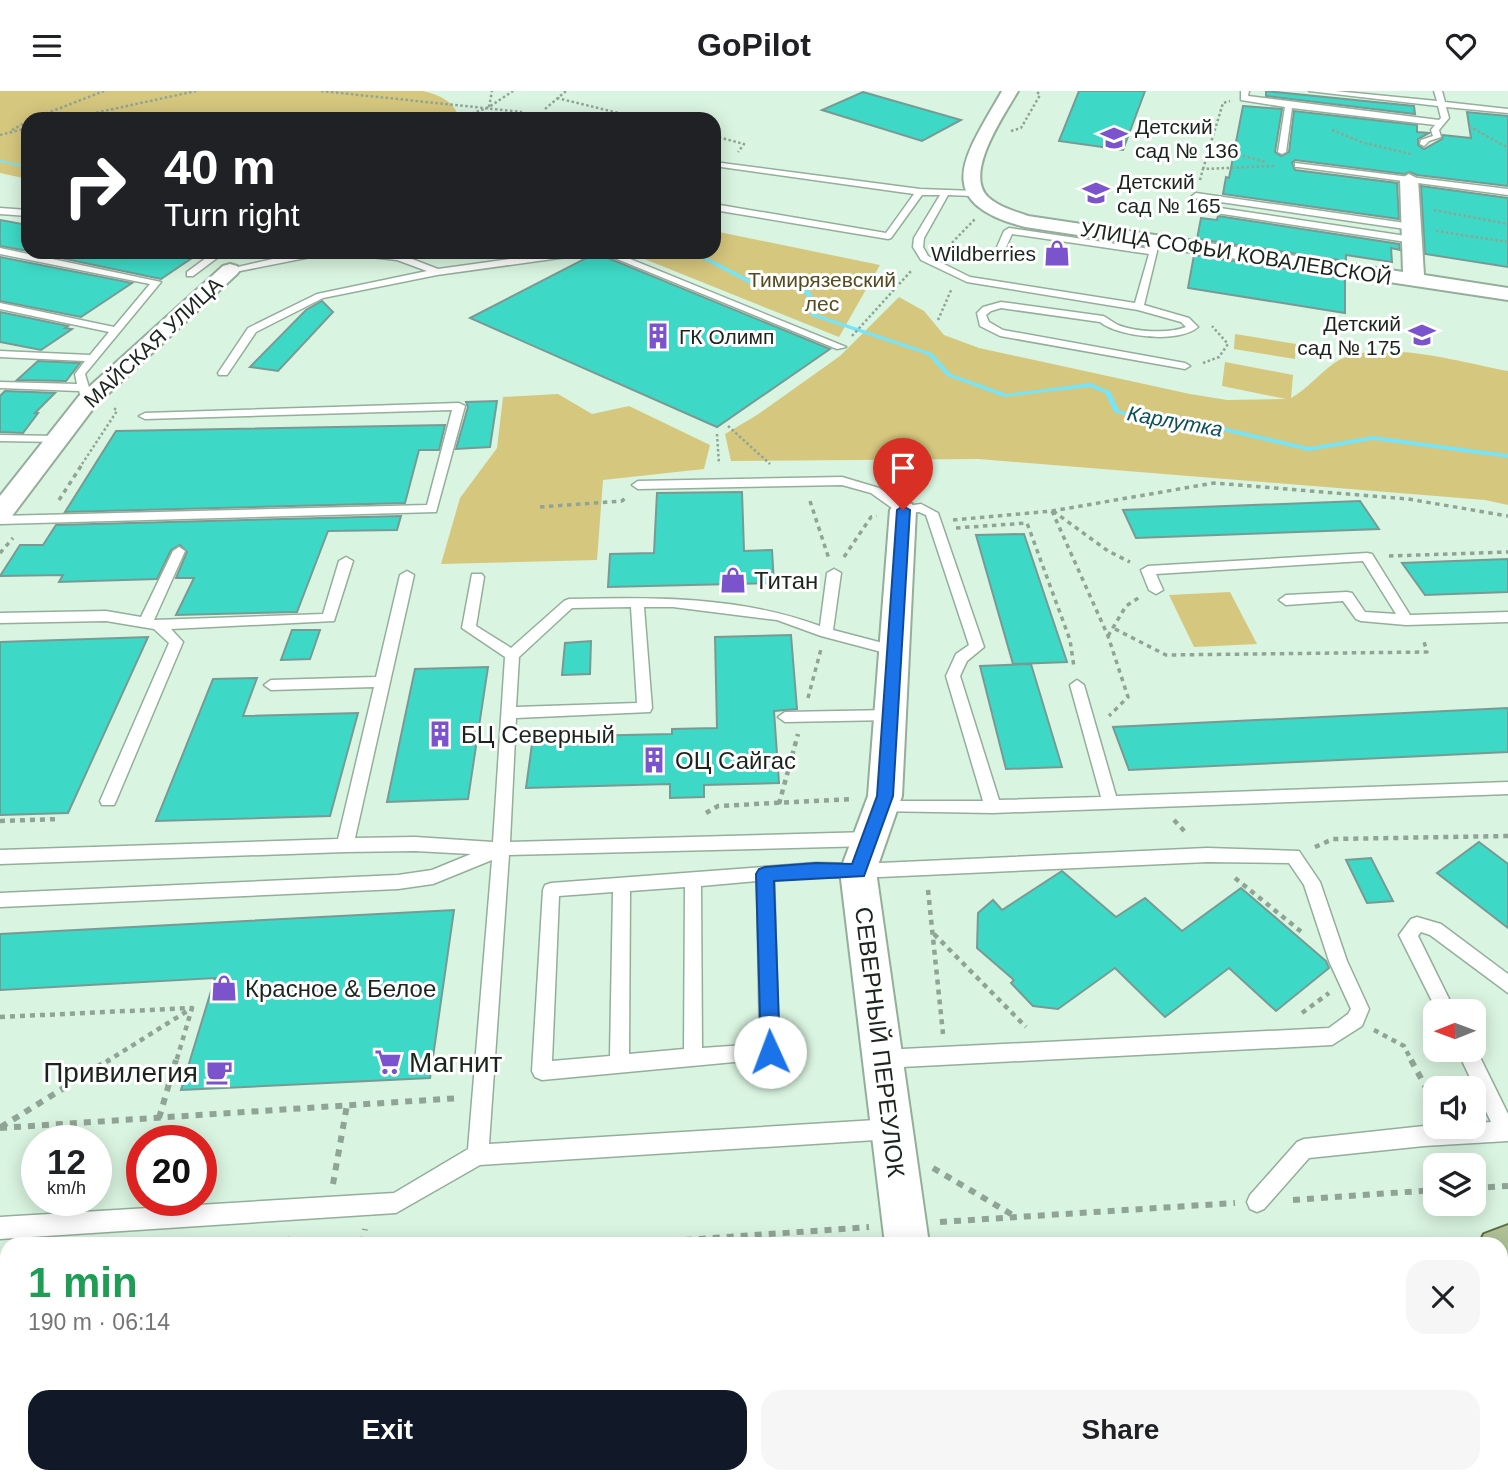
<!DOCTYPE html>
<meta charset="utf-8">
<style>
:root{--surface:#fff;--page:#f6f6f6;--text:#202124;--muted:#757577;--accent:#111827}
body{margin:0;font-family:Helvetica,sans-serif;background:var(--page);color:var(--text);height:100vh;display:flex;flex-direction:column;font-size:26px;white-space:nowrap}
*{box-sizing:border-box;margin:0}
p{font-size:23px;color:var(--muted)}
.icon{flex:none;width:38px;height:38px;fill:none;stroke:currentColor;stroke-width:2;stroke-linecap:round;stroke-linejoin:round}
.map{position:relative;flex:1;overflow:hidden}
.sheet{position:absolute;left:0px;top:1146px;width:1508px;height:247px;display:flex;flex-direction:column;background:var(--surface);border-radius:21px 21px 0 0;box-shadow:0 4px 18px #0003}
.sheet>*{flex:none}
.banner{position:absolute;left:21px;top:21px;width:700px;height:147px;border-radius:21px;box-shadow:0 4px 18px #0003;background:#202124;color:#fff;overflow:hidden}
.needle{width:46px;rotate:269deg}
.buttons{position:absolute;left:1423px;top:908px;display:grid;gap:14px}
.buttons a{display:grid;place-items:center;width:63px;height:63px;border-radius:14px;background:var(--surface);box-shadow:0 4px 18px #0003;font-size:35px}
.speed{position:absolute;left:21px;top:1034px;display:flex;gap:14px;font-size:35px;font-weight:700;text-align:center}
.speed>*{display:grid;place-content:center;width:91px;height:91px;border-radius:50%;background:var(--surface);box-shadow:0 4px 18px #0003;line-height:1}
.speed small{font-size:18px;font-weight:400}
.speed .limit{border:10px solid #d22;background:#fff;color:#111}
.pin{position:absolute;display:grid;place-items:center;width:60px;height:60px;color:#fff;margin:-72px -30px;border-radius:50% 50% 50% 0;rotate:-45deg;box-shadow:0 0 7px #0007}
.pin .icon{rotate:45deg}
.me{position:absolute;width:77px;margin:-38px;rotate:358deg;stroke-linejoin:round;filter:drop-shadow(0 0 5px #0008)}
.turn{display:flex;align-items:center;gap:24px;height:147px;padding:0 28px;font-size:32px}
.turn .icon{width:91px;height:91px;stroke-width:2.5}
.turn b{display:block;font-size:49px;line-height:60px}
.round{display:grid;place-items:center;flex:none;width:74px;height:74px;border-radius:21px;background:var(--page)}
.head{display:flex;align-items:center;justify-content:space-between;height:119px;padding:0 28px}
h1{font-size:42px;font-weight:700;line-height:52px;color:#1e9e55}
.button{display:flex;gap:14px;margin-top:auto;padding:14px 28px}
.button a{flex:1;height:80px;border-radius:21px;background:var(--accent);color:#fff;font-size:28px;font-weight:700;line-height:80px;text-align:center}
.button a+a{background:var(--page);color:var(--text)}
header{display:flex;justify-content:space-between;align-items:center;height:91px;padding:0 28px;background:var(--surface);font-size:32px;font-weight:700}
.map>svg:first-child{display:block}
.green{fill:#d6c77e}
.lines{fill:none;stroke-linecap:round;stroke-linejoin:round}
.stream{fill:#77e4f7;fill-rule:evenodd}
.building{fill:#3ed9c6;stroke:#789a94;stroke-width:2}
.lane-casing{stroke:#94ae9b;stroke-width:3}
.street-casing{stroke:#94ae9b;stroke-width:4}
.secondary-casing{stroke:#94ae9b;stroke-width:4}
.primary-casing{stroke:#5a6f40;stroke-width:4}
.path-far3{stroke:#90a495;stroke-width:2.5;stroke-dasharray:2.5 2.5;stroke-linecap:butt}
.path-far2{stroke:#90a495;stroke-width:3.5;stroke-dasharray:4.5 4.5;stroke-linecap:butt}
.path-far1{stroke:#90a495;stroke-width:4.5;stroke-dasharray:5 5;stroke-linecap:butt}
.path{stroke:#90a495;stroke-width:6;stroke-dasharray:7 7;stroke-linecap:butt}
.lane{fill:#fff;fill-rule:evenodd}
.street{fill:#fff;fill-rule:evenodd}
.secondary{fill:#fff;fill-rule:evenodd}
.primary{fill:#b0c197;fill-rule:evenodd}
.route{fill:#1a73e8;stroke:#114b97;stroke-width:2}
.labels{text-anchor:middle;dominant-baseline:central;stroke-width:6;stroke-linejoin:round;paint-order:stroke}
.far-poi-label{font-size:21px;fill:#1b251e;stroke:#fff;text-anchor:start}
.far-street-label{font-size:21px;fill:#1b251e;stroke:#fff}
.far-park-label{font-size:21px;fill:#544b1f;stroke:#fff}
.far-water-label{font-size:21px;font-style:italic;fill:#0d4f59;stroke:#fff}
.poi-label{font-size:24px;fill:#1b251e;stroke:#fff;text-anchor:start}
.street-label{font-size:24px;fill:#1b251e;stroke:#fff}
.near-poi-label{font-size:28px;fill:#1b251e;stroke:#fff;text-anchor:start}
</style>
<header><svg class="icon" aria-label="menu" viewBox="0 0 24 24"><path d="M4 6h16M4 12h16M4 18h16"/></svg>GoPilot<svg class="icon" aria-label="heart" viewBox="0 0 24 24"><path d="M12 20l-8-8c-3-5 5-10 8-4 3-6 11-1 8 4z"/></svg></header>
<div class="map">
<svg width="1508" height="1392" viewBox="0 0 1508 1392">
<rect width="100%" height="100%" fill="#d9f4e0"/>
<!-- green -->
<g class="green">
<path d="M0 0H423C439 4 455 10 459 28H28V88L0 82Z"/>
<path d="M714 140 880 174 839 246 627 161H714Z"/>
<path d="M899 206 924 220 944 244 979 257 1190 303 1227 309 1286 308 1222 295 1225 271 1293 284 1291 307C1307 298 1318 284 1333 273 1372 244 1464 272 1508 280V414L1485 409 978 368 731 370 725 343 757 324 840 265Z"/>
<path d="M1235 243 1296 253 1295 268 1234 258Z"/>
<path d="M558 303 592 323 629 315 710 354 704 378 603 389 597 469 441 473 460 407 497 357 503 306Z"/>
<path d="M1230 501 1257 553 1194 556 1169 504Z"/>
</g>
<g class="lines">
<!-- stream -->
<g class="stream">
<path d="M0 69 28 75V77L0 71Z"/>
<path d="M689 161H696L759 193 782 188 811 201 816 223 932 262 951 283 1007 303 1090 292 1110 300 1119 319 1147 327H1184L1309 356 1373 345 1508 363V367L1373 349 1309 360 1184 331H1147L1114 321 1105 302 1089 296 1004 306 947 285 928 264 811 225 806 203 781 192 756 196Z"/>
</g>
</g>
<!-- building -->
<g class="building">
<path d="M1079 0H1145L1123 59 1059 50Z"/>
<path d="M1266 0 1414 15 1415 23 1266 5Z"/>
<path d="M863 1 961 29 922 50 822 19Z"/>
<path d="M1243 15 1282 18 1275 61 1281 65 1289 61 1294 20 1417 34V41L1429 42 1418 48V54L1424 58 1442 48 1443 44 1471 47 1467 21 1508 25V95L1417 84 1410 81 1404 83 1295 69 1292 72 1295 79 1397 92 1399 128 1223 103 1226 86 1229 87Z"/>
<path d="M1421 95 1508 107V176L1425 163Z"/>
<path d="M1218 125 1399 153 1400 159 1391 157 1392 171 1346 164V170L1197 148 1201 127 1217 129Z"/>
<path d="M0 129 28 134V160L0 155Z"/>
<path d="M32 161H201L161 188Z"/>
<path d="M596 162 603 165 830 258 717 336 470 227Z"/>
<path d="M1194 164 1345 187V222L1188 197Z"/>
<path d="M0 166 132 192 81 226 0 210Z"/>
<path d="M322 210 333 221 278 280 250 276 306 219Z"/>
<path d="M0 221 68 235 65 237 72 238 41 259 0 251Z"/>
<path d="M38 270 80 272 66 290 17 289Z"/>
<path d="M5 300 55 302 35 322H38L23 342 0 341V305Z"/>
<path d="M497 310 490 356 456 358 468 316 466 311Z"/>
<path d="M445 334 439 359H419L405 412 65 421 116 340Z"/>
<path d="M742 401 744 460 772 459 774 492 608 496 610 463 654 462 657 402Z"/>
<path d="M1360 410 1379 438 1136 447 1123 419Z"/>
<path d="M401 425 397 439 328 440 297 521 176 524 194 487H176L187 461 180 454 171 459 157 488 59 491 63 484 0 485 20 454H43L56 434Z"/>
<path d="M1024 443 1067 571 1013 573 976 444Z"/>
<path d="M1508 468V501L1425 504 1402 472Z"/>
<path d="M292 539H320L310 568 281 569Z"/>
<path d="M791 544 797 618 774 620 779 692 704 694V706L670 707V693L526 697 533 646 672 643V638L717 637 715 546Z"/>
<path d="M148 546 68 722 0 724V551Z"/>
<path d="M591 550 590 583 562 584 565 552Z"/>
<path d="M1031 573 1062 676 1006 678 980 575Z"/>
<path d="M488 576 468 708 387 711 415 578Z"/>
<path d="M257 587 243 625 358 622 330 725 156 730 213 588Z"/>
<path d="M1508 617V661L1129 679 1113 636Z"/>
<path d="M1479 751 1508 773V837L1437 782Z"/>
<path d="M1371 767 1393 810 1367 812 1346 769Z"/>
<path d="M1062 780 1116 826 1145 807 1182 840 1241 797 1326 870 1329 877 1276 920 1229 877 1165 926 1115 877 1058 918 1033 915 1011 892 1014 889 977 857 978 822 993 809 1002 819Z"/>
<path d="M454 819 430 987 181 999 215 887 0 899V843Z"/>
</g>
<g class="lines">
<!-- lane casing -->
<g class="lane-casing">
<g id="lane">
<path d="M1241 0H1249L1248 5 1439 29 1441 27 1438 15 1309 0H1335L1437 10 1434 0H1442L1445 11 1508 18V22L1446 16 1449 27 1439 39 1441 46 1429 50 1424 55 1420 53 1421 49 1433 45 1431 39 1435 34 1292 17 1286 61 1282 63 1278 61 1285 16 1241 9Z"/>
<path d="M534 26H540L541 28H530Z"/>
<path d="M714 71 920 98 975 100V104L972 105 948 104 924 147 923 156 928 165 970 186 1135 212 1149 163 1012 143 1002 165 994 163 1004 140 1009 137 1150 158 1154 148H1160L1144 214 1189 227 1198 236C1179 253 1119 246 1100 231L1001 217 991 220 986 224 989 231 1003 239 1185 272 1190 275 1185 278 1000 245 980 235 977 222 983 216 1001 211 1103 225C1108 227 1112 231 1118 234 1136 241 1168 243 1186 236L1181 231 1138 219 967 191 921 169 913 156 914 147 940 104H922L891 147 888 148 714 119V113L886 142 914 103 714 75Z"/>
<path d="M1295 72 1508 98V104L1298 76H1295Z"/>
<path d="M1196 102 1412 133 1417 136 1412 139 1193 107 1192 105Z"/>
<path d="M1193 113 1413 146 1418 149 1413 152 1190 118V114Z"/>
<path d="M0 117 28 119V125L0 123Z"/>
<path d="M0 157 161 191 85 283 93 310 91 312H83L79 300 0 297V291L77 293 75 283 85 270 0 266V260L90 264 109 241 0 218V212L114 236 150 193 0 163Z"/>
<path d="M214 161H225L193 185H187V181Z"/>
<path d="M303 161H336L230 182 225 179Z"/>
<path d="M349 161 399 163 438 178 561 161H586L581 164 437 184 323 207 256 241 227 284H219L218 282 248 237 317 203 427 180 397 169 354 164Z"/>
<path d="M600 161H613L846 256 837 258Z"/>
<path d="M459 312 465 315 436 421 0 433V425L427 414 452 319 145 328 139 325 145 322Z"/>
<path d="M0 344 58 345 64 348 58 351 0 350Z"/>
<path d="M842 386 879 397 906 415 921 413 938 422 984 556 967 570 960 585 999 709 1101 706 1070 594 1077 589 1084 594 1116 705 1508 691V703L993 722 874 720 872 716 874 712 880 710H983L946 585 956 563 969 554 926 424 919 421 899 422 871 402 842 394 638 398 632 394 638 390Z"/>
<path d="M179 456 185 460 154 529 323 523 339 470 346 466 353 470 334 530 171 538 183 551 116 710 114 714H102L100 710 169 552 154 538 106 530 0 532V522L106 520 141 526 173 460Z"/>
<path d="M1367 462 1372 463 1410 524 1508 521V531L1406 534 1361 530 1356 528 1343 510 1286 514 1279 509 1286 504 1347 501 1352 502 1365 521 1396 523 1363 470 1156 483 1163 499 1156 503 1149 499 1141 479 1148 475Z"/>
<path d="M834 478 841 482 833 539 898 556 900 559 898 562 893 564 821 545 777 529 673 516H644L652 617 650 621 516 627 510 751 870 741 876 743 878 748 876 753 870 755 509 764 489 1053 892 1028 899 1031 902 1038 899 1045 892 1048 480 1074 396 1122 0 1148V1126L394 1102 468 1058 492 769 433 793 398 798 0 816V802L398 784 432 779 471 763 415 760 345 761 0 773V759L338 748 374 596 271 599 264 594 271 589 376 586 400 484 407 480 414 484 355 747 415 746 493 751 505 566 462 537 472 483H482L484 486 476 535 511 557 564 510 569 508C655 506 738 505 820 535L827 482ZM631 516 637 612 516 616 519 566 572 517Z"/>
<path d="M891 619 898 624 891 629 785 631 778 626 785 621Z"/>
<path d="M1207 757 1299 760 1320 791 1347 870 1369 918 1362 935 1332 954 882 977 875 974 872 968 875 962 882 959 1329 937 1348 923 1351 918 1329 870 1304 794 1289 772 1207 771 858 787 816 786 774 789 779 961 777 967 542 989 535 986 532 980 543 799 545 794 551 792 816 772 858 773ZM757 790 760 953 702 957 701 795ZM685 796 684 958 629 963 630 800ZM613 801 610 965 552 970 559 805Z"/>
<path d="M1417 826 1441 833 1508 883V902L1430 844 1421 841 1418 845 1455 920H1437L1399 844 1411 828Z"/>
<path d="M1474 954 1508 1023V1050L1424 1055 1309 1067 1264 1118 1257 1121 1250 1118 1247 1111 1250 1104 1297 1051 1304 1048 1424 1035 1474 1036V1032L1491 1031 1457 959H1474Z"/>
</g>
</g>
<!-- street casing -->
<g class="street-casing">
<g id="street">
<path d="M1002 0H1018C1005 23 963 82 988 106 999 116 1014 120 1028 125L1403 181 1400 88 1409 83 1418 88 1424 184 1508 197V209L1025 136C927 111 967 62 1002 0Z"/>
<path d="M230 173 237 175 240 179 237 183 95 315 9 429 0 431V405L79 305 223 175Z"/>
<path d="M903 411 912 413 916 419 902 705 876 780 929 1153H885L840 780 868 705 890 419 894 413Z"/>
</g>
</g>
<!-- secondary casing -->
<g class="secondary-casing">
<path id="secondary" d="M922 1386H980L981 1392H923Z"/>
</g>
<!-- primary casing -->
<g class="primary-casing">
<g id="primary">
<path d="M1508 1134V1186L1502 1187V1153H1479L1484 1143Z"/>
<rect x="0" y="1241" width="7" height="56"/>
<rect x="1502" y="1256" width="6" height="56"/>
<path d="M26 1386H165L163 1392H24Z"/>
</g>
</g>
<!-- path-far3 -->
<g class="path-far3">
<path d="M321 0 522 21"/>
<path d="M557 7 643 28"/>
<path d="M489 16 492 0"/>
<path d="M545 18 566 0"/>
<path d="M32 28 104 0"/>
<path d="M67 28 196 0"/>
<path d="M458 28 489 16 513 0"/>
<path d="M1469 35 1508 57"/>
<path d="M12 39 28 30"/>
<path d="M1332 39 1364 52 1411 63"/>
<path d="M1011 40 1021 37 1040 4 1036 0"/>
<path d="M0 44 28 37"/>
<path d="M714 45 744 53 738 61"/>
<path d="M1209 56 1266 71"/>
<path d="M1203 78 1223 12 1230 10"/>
<path d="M1200 89 1203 78 1274 75"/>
<path d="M1434 119 1508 133"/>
<path d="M1436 140 1508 151"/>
<path d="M945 159 975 128"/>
<path d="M959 163 982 162"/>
<path d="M938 229 952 197"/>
<path d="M852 245 912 179"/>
<path d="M1203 272 1219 266 1228 253 1212 235"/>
<path d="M728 335 770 373"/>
<path d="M717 343 719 373"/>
<path d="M82 373 117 320 114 317"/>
</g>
<!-- path-far2 -->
<g class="path-far2">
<path d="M59 409 83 372"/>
<path d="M810 410 829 468"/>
<path d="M540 416 622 410 625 407"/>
<path d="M1052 420 1108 545 1128 606 1109 625"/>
<path d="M1053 420 1108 460 1130 471"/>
<path d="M953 429 1052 420 1214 392 1408 408 1508 425"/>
<path d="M956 437 1027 432 1070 549 1074 576"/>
<path d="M0 462 13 447"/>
<path d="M1389 465 1508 461"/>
<path d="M844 466 871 426 877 425"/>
<path d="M1115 538 1166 564 1427 561 1423 547"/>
<path d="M1108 545 1126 515 1140 506"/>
<path d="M808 607 821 558"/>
</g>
<!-- path-far1 -->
<g class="path-far1">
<path d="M779 713 798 643"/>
<path d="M706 722 718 715 852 708"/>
<path d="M1174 729 1187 743"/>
<path d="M0 730 60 728"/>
<path d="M1315 756 1333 748 1508 745"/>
<path d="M1235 787 1304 843"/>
<path d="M928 799 943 943"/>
<path d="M934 843 1026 936"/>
<path d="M1302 922 1329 902"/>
<path d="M0 926 191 917"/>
<path d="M1374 939 1404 955 1412 971"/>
<path d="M106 971 192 917 176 971"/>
</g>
<!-- path -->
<g class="path">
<path d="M1411 969 1435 1013"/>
<path d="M159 1027 176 969"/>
<path d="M1 1036 109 969"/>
<path d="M0 1037 460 1007"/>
<path d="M933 1077 1016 1126"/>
<path d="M333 1093 347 1014"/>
<path d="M1474 1097 1508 1095"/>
<path d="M1293 1109 1435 1099"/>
<path d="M940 1131 1235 1112"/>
<path d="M289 1153 292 1142"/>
<path d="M362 1153 365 1138"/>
<path d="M629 1153 869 1136"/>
<path d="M0 1198 7 1197"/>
<path d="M1502 1369 1508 1368"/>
<path d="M1250 1392 1315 1386"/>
</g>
<!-- lane -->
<use href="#lane" class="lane"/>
<!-- street -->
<use href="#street" class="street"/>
<!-- secondary -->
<use href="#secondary" class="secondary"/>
<!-- primary -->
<use href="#primary" class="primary"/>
</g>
<!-- route -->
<path class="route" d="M903 415 910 419 893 705 864 785 774 790 780 961 777 967 770 970 763 967 761 961 756 783 759 778 765 776 816 772 852 773 877 705 897 419Z"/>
<!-- icons -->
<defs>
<g id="school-bare" transform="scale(2.1)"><path d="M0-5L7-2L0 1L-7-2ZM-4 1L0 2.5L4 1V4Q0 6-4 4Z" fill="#7b53cc" stroke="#fff" stroke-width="2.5" paint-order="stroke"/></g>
<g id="shop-bare" transform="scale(2.1)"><path d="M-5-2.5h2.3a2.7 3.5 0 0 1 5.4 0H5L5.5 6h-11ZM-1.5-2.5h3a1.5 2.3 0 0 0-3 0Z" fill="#7b53cc" stroke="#fff" stroke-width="2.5" paint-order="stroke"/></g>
<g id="building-bare" transform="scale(2.1)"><path d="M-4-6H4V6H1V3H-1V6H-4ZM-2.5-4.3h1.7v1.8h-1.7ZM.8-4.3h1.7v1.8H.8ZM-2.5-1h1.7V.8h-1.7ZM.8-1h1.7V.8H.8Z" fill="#7b53cc" stroke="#fff" stroke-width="2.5" paint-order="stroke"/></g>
<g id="supermarket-bare" transform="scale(2.1)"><path d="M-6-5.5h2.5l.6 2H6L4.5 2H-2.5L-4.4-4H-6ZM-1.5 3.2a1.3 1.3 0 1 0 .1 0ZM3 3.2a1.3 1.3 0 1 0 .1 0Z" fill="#7b53cc" stroke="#fff" stroke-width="2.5" paint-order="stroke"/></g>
<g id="cafe-bare" transform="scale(2.1)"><path d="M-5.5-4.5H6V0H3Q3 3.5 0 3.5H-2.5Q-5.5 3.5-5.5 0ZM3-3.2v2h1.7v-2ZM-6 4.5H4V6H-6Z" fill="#7b53cc" stroke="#fff" stroke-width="2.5" paint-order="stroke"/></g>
</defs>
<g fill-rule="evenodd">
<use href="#school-bare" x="1114" y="47"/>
<use href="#school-bare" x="1096" y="102"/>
<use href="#shop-bare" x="1057" y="162"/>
<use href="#school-bare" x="1422" y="244"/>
<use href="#building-bare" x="658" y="245"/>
<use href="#shop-bare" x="733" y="489"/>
<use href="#building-bare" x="440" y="643"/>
<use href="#building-bare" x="654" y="669"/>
<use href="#shop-bare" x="224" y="897"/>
<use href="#supermarket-bare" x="388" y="971"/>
<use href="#cafe-bare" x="219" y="981"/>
</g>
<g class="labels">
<!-- far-poi labels -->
<g class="far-poi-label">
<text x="1135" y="35">Детский<tspan x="1135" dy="24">сад № 136</tspan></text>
<text x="1117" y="90">Детский<tspan x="1117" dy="24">сад № 165</tspan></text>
<text x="1036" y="162" text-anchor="end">Wildberries</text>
<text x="1401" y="232" text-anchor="end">Детский<tspan x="1401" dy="24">сад № 175</tspan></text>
<text x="679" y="245">ГК Олимп</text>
</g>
<!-- far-street labels -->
<g class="far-street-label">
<text transform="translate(1236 162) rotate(9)">УЛИЦА СОФЬИ КОВАЛЕВСКОЙ</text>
<text transform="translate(153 251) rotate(-43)">МАЙСКАЯ УЛИЦА</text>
</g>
<!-- far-park labels -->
<g class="far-park-label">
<text x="822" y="188">Тимирязевский<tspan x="822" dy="24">лес</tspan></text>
</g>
<!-- far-water labels -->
<g class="far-water-label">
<text transform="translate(1175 330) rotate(10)">Карлутка</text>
</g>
<!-- poi labels -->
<g class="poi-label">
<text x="754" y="489">Титан</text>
<text x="461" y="643">БЦ Северный</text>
<text x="675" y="669">ОЦ Сайгас</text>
<text x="245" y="897">Красное &amp; Белое</text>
</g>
<!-- street labels -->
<g class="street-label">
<text transform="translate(880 951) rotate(83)">СЕВЕРНЫЙ ПЕРЕУЛОК</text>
</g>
<!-- near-poi labels -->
<g class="near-poi-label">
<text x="409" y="971">Магнит</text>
<text x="198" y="981" text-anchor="end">Привилегия</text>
</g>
</g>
</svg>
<div class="buttons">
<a><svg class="needle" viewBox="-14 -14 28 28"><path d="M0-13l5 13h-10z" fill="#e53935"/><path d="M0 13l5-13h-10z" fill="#757577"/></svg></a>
<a><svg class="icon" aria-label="sound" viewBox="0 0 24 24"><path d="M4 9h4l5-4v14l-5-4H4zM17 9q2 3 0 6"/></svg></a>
<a><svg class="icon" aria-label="layers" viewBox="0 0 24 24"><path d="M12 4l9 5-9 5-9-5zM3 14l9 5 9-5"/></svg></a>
</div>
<div class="speed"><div>12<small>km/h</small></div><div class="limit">20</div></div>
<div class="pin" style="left:903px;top:419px;background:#d93025"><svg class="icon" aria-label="arrive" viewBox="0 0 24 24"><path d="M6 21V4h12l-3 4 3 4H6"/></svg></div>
<svg class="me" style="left:770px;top:961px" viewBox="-20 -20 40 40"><circle r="19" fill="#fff"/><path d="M0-13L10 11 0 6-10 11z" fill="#1a73e8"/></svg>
<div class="banner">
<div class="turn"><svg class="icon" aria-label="right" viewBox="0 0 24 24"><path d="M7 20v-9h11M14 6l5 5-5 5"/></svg><div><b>40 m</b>Turn right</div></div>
</div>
<section class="sheet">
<div class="head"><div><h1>1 min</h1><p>190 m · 06:14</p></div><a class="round"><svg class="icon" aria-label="close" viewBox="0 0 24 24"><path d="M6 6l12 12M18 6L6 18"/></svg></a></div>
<div class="button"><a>Exit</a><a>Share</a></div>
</section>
</div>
